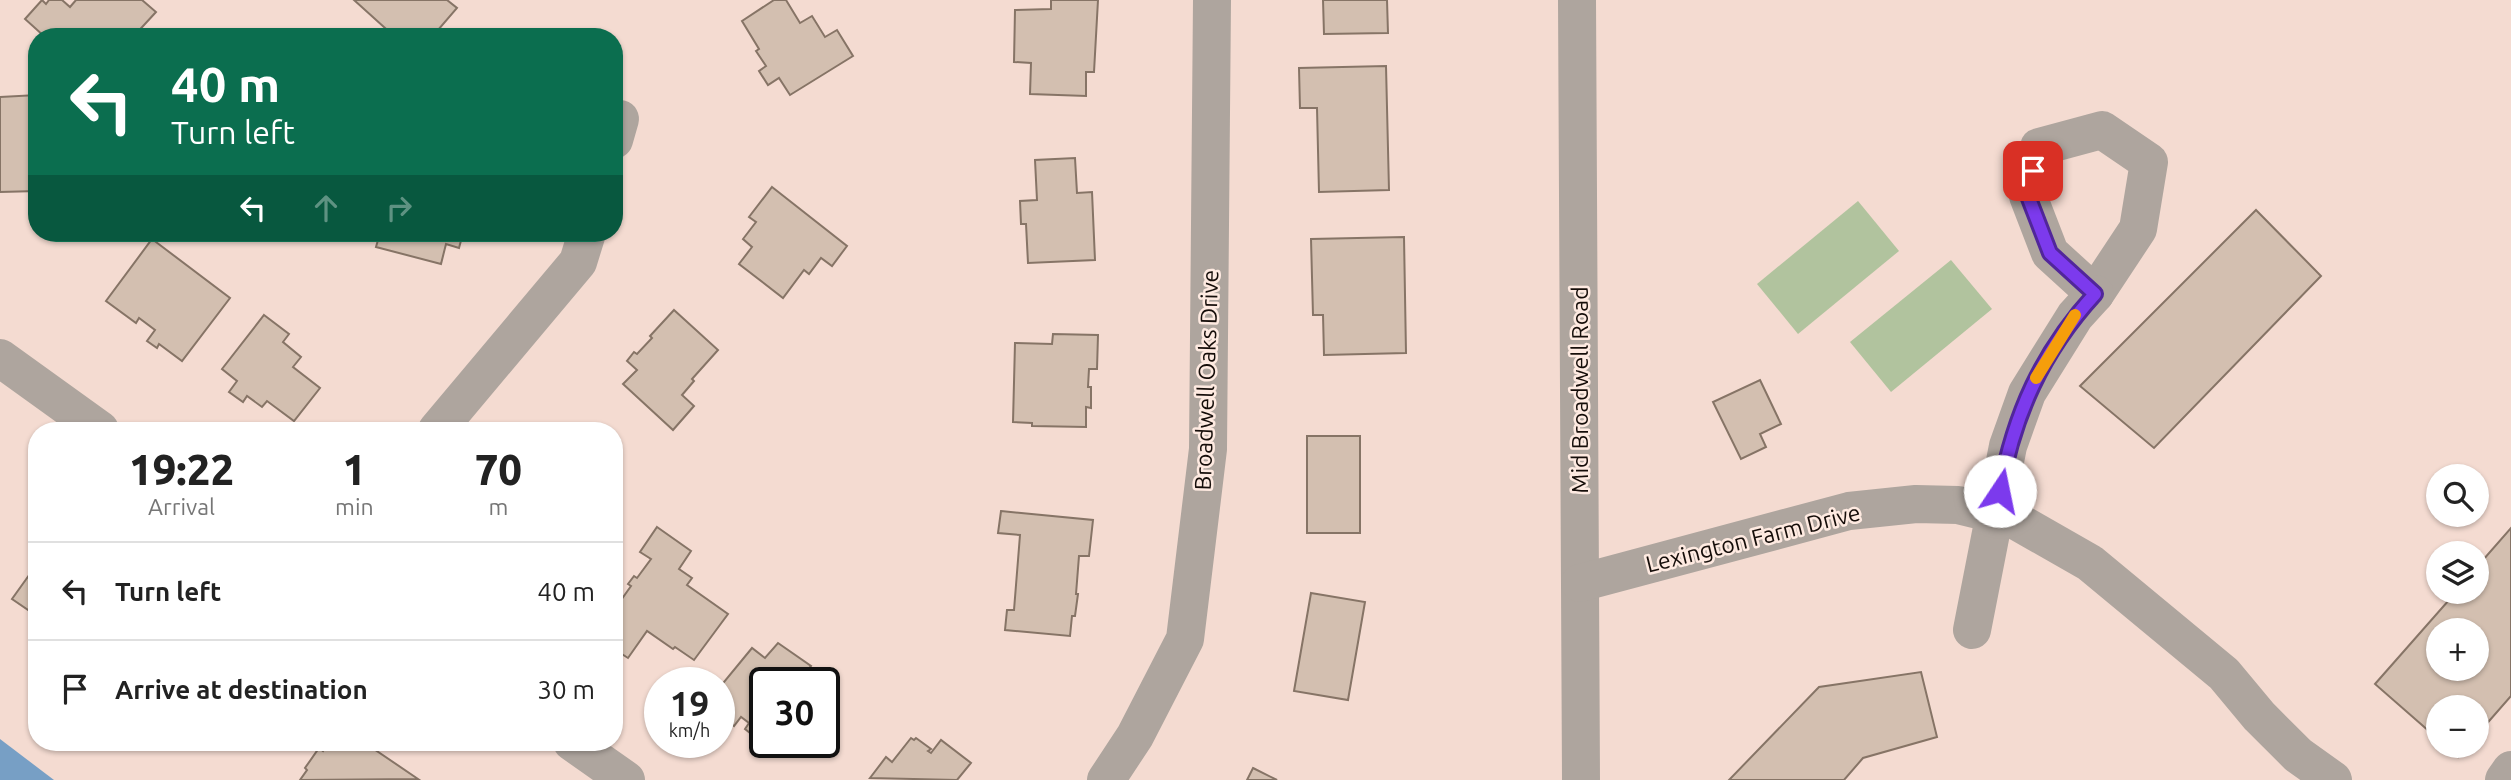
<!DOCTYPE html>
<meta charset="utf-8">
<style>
:root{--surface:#fff;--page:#f6f6f6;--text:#222;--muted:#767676;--line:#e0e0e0}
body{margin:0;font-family:Ubuntu,sans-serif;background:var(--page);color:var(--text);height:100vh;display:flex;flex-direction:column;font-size:26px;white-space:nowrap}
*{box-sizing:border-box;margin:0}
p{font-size:23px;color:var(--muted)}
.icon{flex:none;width:38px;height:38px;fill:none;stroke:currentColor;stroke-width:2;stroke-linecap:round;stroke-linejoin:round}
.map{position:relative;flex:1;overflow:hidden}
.side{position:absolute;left:28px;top:422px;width:595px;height:329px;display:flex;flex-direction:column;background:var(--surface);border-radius:28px;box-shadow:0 2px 5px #0004}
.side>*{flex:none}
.top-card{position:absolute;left:28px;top:28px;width:595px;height:214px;border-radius:28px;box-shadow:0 2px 5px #0004;background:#0b6e4f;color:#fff;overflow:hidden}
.buttons{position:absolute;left:2426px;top:464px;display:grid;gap:14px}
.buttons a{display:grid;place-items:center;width:63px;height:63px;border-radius:50%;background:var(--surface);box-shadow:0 2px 5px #0004;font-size:35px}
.speed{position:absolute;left:644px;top:667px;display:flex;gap:14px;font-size:35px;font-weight:700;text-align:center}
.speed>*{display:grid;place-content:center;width:91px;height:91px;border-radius:50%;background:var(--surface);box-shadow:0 2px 5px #0004;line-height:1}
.speed small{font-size:18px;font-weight:400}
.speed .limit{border:4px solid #111;border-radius:10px;background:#fff;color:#111}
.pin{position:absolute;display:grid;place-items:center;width:60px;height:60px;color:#fff;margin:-30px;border-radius:14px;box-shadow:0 4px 10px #0006}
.me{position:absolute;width:77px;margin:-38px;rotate:11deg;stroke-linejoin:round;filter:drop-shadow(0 0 5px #0008)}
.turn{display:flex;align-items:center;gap:24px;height:147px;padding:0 28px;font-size:32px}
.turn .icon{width:91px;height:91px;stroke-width:2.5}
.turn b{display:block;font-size:49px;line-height:60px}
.lanes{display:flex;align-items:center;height:66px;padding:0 28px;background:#0003;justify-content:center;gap:35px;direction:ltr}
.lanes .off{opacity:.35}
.eta{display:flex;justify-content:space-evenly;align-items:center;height:119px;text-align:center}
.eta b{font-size:42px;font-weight:800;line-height:49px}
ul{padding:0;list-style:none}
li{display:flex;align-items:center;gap:21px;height:98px;padding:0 28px;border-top:2px solid var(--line)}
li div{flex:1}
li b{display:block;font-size:26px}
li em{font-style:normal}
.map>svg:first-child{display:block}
.green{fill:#b1c39e}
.water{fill:#779fc5}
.building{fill:#d3bfb0;stroke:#867466;stroke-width:2;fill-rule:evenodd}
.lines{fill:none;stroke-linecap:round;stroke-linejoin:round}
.minor{stroke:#aea59e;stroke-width:38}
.route-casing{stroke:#51269a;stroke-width:18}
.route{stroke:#7c3aed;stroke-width:12}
.slow{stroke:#f59e0b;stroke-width:12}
.labels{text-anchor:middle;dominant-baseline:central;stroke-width:5;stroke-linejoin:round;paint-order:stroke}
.street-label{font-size:23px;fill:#150d09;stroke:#feeae1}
</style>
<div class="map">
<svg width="2511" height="780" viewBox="0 0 2511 780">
<rect width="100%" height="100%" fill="#f4dbd1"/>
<!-- green -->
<g class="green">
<path d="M1858 201 1899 251 1798 334 1757 284Z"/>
<path d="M1951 260 1992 309 1891 392 1850 342Z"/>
</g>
<!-- water -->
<path class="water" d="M0 739 54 780H0Z"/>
<!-- building -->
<g class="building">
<path d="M42 0 46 4 49 0H62L70 7 76 0H142L156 12 133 37H115L110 32 106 37H45L25 19Z"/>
<path d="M354 0H447L457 8 432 37H395Z"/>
<path d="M774 0H786L800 23 812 16 825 37 837 30 853 56 790 95 779 78 768 85 759 71 766 66 756 51 759 49 742 21Z"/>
<path d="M1051 0H1098L1094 72H1086V96L1030 94 1031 63 1014 62 1015 10 1051 9Z"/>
<path d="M1323 0H1387L1388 33 1324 34Z"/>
<path d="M1386 66 1389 190 1319 192 1317 108H1300L1299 68Z"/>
<path d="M37 95V191L0 192V97Z"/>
<path d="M1075 158 1077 193 1092 192 1095 260 1028 263 1026 224H1021L1020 201 1037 200 1035 160Z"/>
<path d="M772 187 847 246 832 266 821 258 809 274 804 270 783 298 739 264 752 247 743 239 756 222 749 217Z"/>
<path d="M2256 210 2321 276 2154 448 2080 386Z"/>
<path d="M380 233H463L459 248 446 244 441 264 376 247Z"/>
<path d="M1404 237 1406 353 1324 355 1323 315H1313L1311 239Z"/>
<path d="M152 239 230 298 182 361 159 344 157 348 147 341 155 330 139 318 136 323 106 301Z"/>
<path d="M674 310 718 350 692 379 694 381 682 395 694 406 673 430 623 384 637 370 627 361 634 352 637 354 652 338 650 336Z"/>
<path d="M264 315 289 334 283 342 301 357 293 367 320 388 294 421 267 401 262 407 247 396 243 402 229 392 237 381 222 369Z"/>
<path d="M1053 334 1098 335 1097 369H1089L1088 387H1091V408L1086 407V427L1032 426V423L1013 422 1015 343 1052 344Z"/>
<path d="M1760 380 1781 424 1760 434 1766 447 1741 459 1713 402Z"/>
<rect x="1307" y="436" width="53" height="97"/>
<path d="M1001 511 1093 520 1089 556H1079L1076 594H1078L1075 616H1072L1070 636 1005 630 1007 610H1014L1020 535 998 533Z"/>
<path d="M657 527 691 551 679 569 692 578 687 585 728 614 694 660 675 647 673 649 647 631 628 658 614 649V610L631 586 628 584 634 576 637 578 651 559 640 552Z"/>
<path d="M2511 528V696L2476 736V707H2438V739L2375 684 2456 592H2476V568ZM2438 630H2476V668H2438Z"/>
<path d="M37 564V616L12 599Z"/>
<path d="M1311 593 1365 602 1348 700 1294 691Z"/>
<path d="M778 643 811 666 798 682H765V728L755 737 745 729 749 723 741 717 734 726 719 714V688L752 648 765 658Z"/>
<path d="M1921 672 1937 737 1863 758 1844 780H1729L1819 687Z"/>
<path d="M911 738 914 740 916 738 931 749 928 751 931 753 941 740 971 763 957 780 870 778 886 757 892 762Z"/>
<path d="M329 742H375L371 747 418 779 300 780 307 770 305 768 319 748 323 751Z"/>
<path d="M2445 746H2468L2458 757Z"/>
<path d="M1253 768 1277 780H1247Z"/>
</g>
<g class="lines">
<!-- minor -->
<g class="minor">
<path d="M1577 0 1581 780"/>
<path d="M2102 130 2149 162 2138 229 2095 294 2050 253 2028 196 2039 147Z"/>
<path d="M614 140 620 119"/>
<path d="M0 358 100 430"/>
<path d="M437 430 578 262 587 233"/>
<path d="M1580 583 1849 511 1916 504 1958 505 1995 514 2011 518 2090 563 2224 674 2259 716 2298 755 2333 780"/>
<path d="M1972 630 2008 446 2027 393 2075 316 2095 294"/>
<path d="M572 742 626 780"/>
<path d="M1106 780 1135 736 1185 639 1208 449 1212 0"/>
<path d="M2504 780 2511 770"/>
</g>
</g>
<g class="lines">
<!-- route casing -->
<g class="route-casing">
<path id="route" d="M2000 491C2014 414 2042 352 2095 294L2050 253 2028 196 2033 171"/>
</g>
<!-- route -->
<use href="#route" class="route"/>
<!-- slow -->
<path class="slow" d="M2036 378 2075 315"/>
</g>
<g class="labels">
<!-- street labels -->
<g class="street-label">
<text transform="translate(1206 380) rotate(-88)">Broadwell Oaks Drive</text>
<text transform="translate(1579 390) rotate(-90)">Mid Broadwell Road</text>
<text transform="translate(1753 538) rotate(-14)">Lexington Farm Drive</text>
</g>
</g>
</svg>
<div class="buttons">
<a><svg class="icon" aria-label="search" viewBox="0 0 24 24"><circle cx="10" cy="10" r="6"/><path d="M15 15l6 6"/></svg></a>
<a><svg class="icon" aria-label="layers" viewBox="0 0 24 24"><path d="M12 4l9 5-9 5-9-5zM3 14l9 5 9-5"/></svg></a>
<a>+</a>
<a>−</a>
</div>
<div class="speed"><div>19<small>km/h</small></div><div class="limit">30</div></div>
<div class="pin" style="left:2033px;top:171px;background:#d93025"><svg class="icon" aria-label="arrive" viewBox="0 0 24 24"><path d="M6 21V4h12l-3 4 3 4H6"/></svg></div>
<svg class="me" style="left:2000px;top:491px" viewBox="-20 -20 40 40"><circle r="19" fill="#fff"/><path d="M0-13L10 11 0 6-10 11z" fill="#7c3aed"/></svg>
<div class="top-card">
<div class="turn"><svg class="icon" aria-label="left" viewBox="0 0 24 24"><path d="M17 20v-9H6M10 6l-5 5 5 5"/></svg><div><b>40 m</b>Turn left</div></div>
<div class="lanes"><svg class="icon" aria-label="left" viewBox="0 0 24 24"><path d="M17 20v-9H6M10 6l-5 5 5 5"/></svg><svg class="icon off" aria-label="ahead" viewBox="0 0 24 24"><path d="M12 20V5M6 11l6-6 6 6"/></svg><svg class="icon off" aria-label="right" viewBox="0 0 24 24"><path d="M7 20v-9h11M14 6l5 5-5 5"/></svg></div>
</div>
<section class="side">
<div class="eta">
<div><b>19:22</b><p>Arrival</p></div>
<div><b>1</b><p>min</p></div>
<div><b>70</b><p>m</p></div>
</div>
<ul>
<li><svg class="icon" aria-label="left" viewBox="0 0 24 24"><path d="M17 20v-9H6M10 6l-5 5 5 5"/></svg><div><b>Turn left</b></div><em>40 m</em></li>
<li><svg class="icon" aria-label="arrive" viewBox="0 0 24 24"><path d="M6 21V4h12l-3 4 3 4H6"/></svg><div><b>Arrive at destination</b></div><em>30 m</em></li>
</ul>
</section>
</div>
